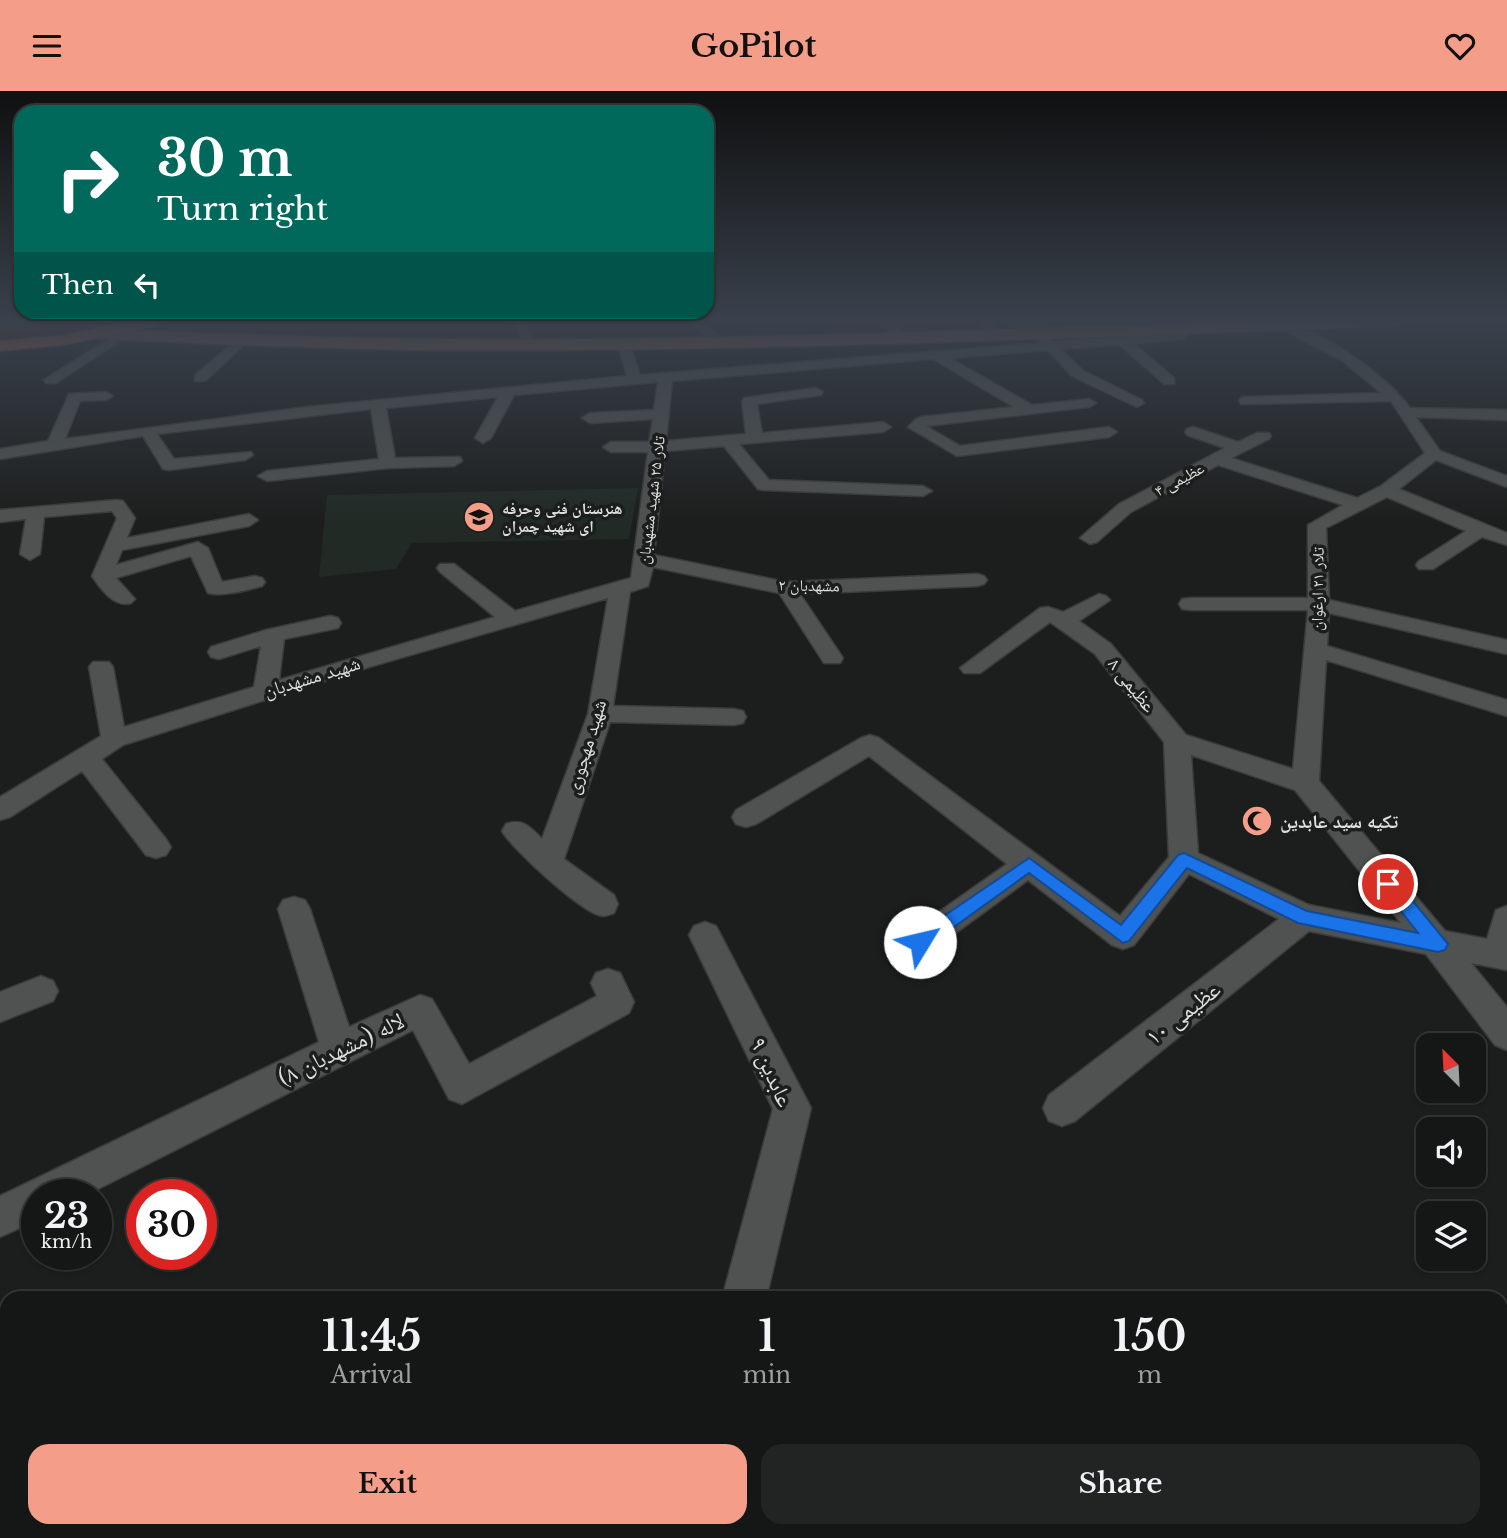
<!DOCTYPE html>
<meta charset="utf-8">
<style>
:root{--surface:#151616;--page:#222323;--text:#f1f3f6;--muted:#9d9fa1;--line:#343535;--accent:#f49e89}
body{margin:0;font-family:"Libre Baskerville","Noto Naskh Arabic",serif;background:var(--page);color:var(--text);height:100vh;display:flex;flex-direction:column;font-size:26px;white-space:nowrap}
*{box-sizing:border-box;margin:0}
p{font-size:23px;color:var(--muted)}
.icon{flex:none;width:38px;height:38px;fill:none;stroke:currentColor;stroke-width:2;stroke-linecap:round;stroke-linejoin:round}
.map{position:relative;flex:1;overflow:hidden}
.side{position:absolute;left:0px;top:1200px;width:1508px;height:247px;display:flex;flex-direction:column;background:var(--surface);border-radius:21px 21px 0 0;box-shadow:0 2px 5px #0004,0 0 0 2px var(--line)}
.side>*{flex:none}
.banner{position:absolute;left:14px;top:14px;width:700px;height:214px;border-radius:21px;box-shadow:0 2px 5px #0004,0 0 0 2px var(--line);background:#00695c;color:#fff;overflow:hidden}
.needle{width:46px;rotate:336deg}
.fabs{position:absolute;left:1416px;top:942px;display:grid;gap:14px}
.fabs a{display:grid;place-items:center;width:70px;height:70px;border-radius:14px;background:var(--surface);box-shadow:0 2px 5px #0004,0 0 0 2px var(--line);font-size:35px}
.speed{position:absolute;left:21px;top:1088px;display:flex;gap:14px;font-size:35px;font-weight:700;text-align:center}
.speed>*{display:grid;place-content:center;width:91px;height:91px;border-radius:50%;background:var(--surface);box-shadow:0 2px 5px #0004,0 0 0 2px var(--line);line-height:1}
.speed small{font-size:18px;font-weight:400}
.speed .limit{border:10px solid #d22;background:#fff;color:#111}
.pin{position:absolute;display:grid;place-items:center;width:60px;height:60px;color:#fff;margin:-30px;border:4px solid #fff;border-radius:50%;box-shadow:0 2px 7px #0007}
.me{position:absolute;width:77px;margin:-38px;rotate:54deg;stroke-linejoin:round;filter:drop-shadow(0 0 5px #0008)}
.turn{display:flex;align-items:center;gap:24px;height:147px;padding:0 28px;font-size:32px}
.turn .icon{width:91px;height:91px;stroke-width:2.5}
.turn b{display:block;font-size:49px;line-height:60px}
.then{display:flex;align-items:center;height:66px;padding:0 28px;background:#0003;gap:14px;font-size:26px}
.eta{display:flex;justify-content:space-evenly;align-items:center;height:119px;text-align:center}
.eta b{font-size:42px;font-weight:600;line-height:49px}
.action{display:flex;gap:14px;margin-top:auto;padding:14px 28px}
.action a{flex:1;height:80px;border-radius:21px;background:var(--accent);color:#111;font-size:28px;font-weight:600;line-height:80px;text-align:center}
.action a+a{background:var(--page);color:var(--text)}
header{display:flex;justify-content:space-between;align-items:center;height:91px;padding:0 28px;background:var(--accent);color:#111;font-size:32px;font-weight:600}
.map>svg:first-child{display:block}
.built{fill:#222a26}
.green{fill:#491105}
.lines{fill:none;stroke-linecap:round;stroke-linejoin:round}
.street-casing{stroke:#3a3c3b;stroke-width:3}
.primary-casing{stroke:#3a3c3b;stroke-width:3}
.highway-casing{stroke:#3a3c3b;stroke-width:3}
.street{fill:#4f5250;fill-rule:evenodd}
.primary{fill:#945c4f;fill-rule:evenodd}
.highway{fill:#c2634e;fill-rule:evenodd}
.route{fill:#1a73e8;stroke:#114b97;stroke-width:2}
.labels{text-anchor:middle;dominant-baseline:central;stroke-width:7;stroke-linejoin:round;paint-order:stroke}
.far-street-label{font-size:16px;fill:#dddfde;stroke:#1c1e1d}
.far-poi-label{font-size:16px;font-weight:bold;fill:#dddfde;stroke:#1c1e1d;text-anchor:start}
.street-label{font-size:19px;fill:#dddfde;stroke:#1c1e1d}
.poi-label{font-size:19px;font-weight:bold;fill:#dddfde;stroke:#1c1e1d;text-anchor:start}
.near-street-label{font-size:23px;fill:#dddfde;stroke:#1c1e1d}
</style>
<header><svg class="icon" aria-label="menu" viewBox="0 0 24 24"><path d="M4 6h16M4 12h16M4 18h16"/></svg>GoPilot<svg class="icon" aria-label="heart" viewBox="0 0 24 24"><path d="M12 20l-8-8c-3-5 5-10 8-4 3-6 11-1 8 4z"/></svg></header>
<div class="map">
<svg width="1507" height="1447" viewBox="0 0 1507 1447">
<rect width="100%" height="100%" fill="#1c1e1d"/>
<!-- built -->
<path class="built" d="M638 397 629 448 412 452 396 478 319 486 327 404Z"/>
<!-- green -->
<path class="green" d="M0 230H134L64 244 0 250Z"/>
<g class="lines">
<!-- street casing -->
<g class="street-casing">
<g id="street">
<path d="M514 230H526L536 255 535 258H525Z"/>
<path d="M689 230H702L726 251 725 254H715Z"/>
<path d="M878 230H891L908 246 906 249H898Z"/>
<path d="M978 230H990L1001 244 999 247H991Z"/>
<path d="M1283 230C1324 242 1385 282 1410 317L1507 319V329L1416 326 1440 360 1507 385V396L1436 369 1399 398 1507 442V454L1482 446 1433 478H1419L1416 474 1419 470 1466 440 1387 406 1326 437 1329 509 1507 549V563L1329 522 1327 555 1507 609V625L1326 569 1319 690 1445 840 1487 848 1496 819 1507 815V879L1471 872 1507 916V959L1495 954 1426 863 1309 840 1075 1030 1062 1035 1049 1030 1043 1017 1049 1004 1279 828 1189 783 1134 854 1123 858 1112 854 1028 789 931 860 920 864 909 860 904 851 909 842 1007 773 869 665 756 733 746 736 736 733 732 726 736 719 861 647 870 644 879 647 1120 825 1169 766 1164 651 1095 563 1050 531 980 582H964L960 577 1040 517 1048 516 1063 521 1099 503 1106 505 1110 509 1079 530 1111 553 1186 644 1293 678 1308 519H1190L1182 518 1179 513 1182 508 1190 507H1308V434L1343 414 1218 374 1131 421 1097 451 1090 453 1080 447 1119 413 1225 357 1187 344 1185 341 1187 338 1193 336 1238 351 1257 342H1269L1271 345 1269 348 1231 367 1357 407 1381 395 1425 362 1391 310 1241 313 1239 310 1241 307 1246 306 1381 302 1343 270 1279 237V231ZM1191 664 1295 699 1401 832 1309 814 1198 762Z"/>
<path d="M1188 233 1194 237 1183 248 1134 253 1174 287V293H1164L1120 254 1061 258 1082 279 1142 309 1144 312 1137 316 1072 285 1048 259 950 267 1032 314 1089 308 1096 312 1089 316 926 335 960 355 1109 336 1117 341 1109 346 957 365 908 336 916 328 921 326 1014 316 933 268 672 290 666 350 746 343 742 310 744 307 816 297 823 301 821 304 757 313 762 342 883 331 891 336 883 341 739 353 769 389 923 395 932 400 923 405 764 399 758 398 724 355 665 360 654 464 786 491 977 483 984 485 987 489 984 493 977 495 800 503 843 567 840 572H824L779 502 653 476 648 495 630 501 613 615 734 618 743 620 746 626 743 632 734 634 610 631 564 768 614 804 618 813 614 822C610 823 607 825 603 825 585 825 511 757 502 740L506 733C523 727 530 736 542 748L588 623 608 507 369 576 123 654 102 668 166 748 171 756 166 764 156 767 146 764 82 680 10 726 0 729V706L101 645 89 576 93 571H109L113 576 124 636 254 596 261 555 219 568 211 566 208 561 211 556 266 539 330 525 338 527 341 532 338 537 284 548 279 589 495 526 440 481 437 477 440 473H454L515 520 631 487 648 361H611L603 356 611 351H649L653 328 590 332 582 327 590 322 654 319 658 291 514 304 491 347 483 352 475 347 498 306 386 317 395 367 460 366 462 370 454 375 388 377 267 390 258 385 267 380 379 368 371 318 157 343 174 368 251 361 253 364 245 369 169 379 163 378 143 345 0 368V358L48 350 69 303 106 301 113 305 106 309 80 310 65 348 307 316 627 285 618 254 624 250 630 254 640 284 1041 252 1037 247 1043 243 1054 251 1175 242Z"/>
<path d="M121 240 127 244 125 247 56 292H46L44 289Z"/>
<path d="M239 247 244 248V254L205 290H195V284Z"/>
<path d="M117 409 123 410 135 427 127 447 249 423 258 429 249 435 122 459 116 474 198 451 208 457 222 491 255 485 262 487 265 491 262 495C246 499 224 506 208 502L191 465 116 487 135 508 131 512C114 517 101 498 92 485L117 427 112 420 44 426 40 463 30 469 20 463 26 428 0 431V419Z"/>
<path d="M294 806 305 809 310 818 349 936 420 904 432 908 469 973 597 905 591 892 596 882 608 878 620 882 634 911 629 922 462 1013 449 1008 413 939 86 1104H37V1129L0 1146V1105L319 951 278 818 283 809Z"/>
<path d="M705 831 716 835 811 1017 766 1208H722L773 1018 689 844 694 835Z"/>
<path d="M41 885 53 890 58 900 53 910 0 931V901Z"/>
<path d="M1507 1293V1355L1502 1357V1296Z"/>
<path d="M172 1440H229L227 1447H169Z"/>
<path d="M658 1440H709V1447H657Z"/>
<path d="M1201 1440H1256L1259 1447H1203Z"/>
<path d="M1438 1440H1489L1488 1447H1436Z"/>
</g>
</g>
<!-- primary casing -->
<g class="primary-casing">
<path id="primary" d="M1245 230H1409L1401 235C1077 246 752 262 428 259 319 258 210 253 101 248L92 243 101 238C264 245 427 250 590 248 808 246 1027 237 1245 230Z"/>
</g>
<!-- highway casing -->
<g class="highway-casing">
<path id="highway" d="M130 230H162L154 235 64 254 0 260V250L64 244Z"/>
</g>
<!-- street -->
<use href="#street" class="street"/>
<!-- primary -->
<use href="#primary" class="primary"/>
<!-- highway -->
<use href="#highway" class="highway"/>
</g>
<!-- sky -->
<linearGradient id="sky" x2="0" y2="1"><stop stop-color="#0f1010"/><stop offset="0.53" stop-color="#3a414c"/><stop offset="1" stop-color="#3a414c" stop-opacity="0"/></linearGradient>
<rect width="1507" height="433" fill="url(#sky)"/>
<!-- route -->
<path class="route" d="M1184 762 1307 820 1418 842 1380 793 1382 788H1395L1448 853 1445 859 1438 861 1298 832 1187 777 1129 850 1123 852 1029 782 926 856 920 858 913 856 911 851 913 846 1029 767 1121 834 1178 764Z"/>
<!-- icons -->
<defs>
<g id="school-disc" transform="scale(1.575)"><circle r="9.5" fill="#f49e89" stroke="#1c1e1d"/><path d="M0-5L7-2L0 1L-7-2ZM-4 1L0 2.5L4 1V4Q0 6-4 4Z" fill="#111"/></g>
<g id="mosque-disc" transform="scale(1.575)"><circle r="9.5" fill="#f49e89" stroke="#1c1e1d"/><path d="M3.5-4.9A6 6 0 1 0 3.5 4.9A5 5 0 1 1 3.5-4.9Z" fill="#111"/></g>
</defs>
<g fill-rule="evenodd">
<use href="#school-disc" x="479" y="426"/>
<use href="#mosque-disc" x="1257" y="730"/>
</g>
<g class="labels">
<!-- far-street labels -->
<g class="far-street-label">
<text transform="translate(1179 388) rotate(-28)">عظیمی ۴</text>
<text transform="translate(651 409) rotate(-83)">تلار ۲۵ شهید مشهدبان</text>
<text transform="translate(809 494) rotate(1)">مشهدبان ۲</text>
<text transform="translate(1317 498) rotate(-89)">تلار ۲۱ ارغوان</text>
</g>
<!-- far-poi labels -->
<g class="far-poi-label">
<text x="502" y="417">هنرستان فنی وحرفه<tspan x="502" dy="18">ای شهید چمران</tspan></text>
</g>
<!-- street labels -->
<g class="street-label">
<text transform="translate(312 586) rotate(-17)">شهید مشهدبان</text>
<text transform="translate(1132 594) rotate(51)">عظیمی ۸</text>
<text transform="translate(586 656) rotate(-73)">شهید مهجوری</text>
</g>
<!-- poi labels -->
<g class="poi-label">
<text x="1280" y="730">تکیه سید عابدین</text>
</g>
<!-- near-street labels -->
<g class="near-street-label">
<text transform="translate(1183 922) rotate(-38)">عظیمی ۱۰</text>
<text transform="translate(341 958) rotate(-26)">لاله (مشهدبان ۸)</text>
<text transform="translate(772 981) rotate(66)">عابدین ۹</text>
</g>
</g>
</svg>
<div class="fabs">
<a><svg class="needle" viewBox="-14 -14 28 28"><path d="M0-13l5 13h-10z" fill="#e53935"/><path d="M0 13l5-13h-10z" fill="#9d9fa1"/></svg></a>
<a><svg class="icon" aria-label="sound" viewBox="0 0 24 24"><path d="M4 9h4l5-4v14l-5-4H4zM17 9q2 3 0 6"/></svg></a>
<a><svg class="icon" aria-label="layers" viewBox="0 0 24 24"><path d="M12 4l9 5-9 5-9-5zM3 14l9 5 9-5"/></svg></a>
</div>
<div class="speed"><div>23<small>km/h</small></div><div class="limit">30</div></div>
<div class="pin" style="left:1388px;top:793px;background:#d93025"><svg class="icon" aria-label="arrive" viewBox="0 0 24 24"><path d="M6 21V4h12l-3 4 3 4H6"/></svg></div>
<svg class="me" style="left:920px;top:851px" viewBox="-20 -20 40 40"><circle r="19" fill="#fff"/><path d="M0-13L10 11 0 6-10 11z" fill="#1a73e8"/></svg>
<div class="banner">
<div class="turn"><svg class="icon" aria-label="right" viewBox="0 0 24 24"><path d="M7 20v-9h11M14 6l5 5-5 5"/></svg><div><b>30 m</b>Turn right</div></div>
<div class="then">Then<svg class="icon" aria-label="left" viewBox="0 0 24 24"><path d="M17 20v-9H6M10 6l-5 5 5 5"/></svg></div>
</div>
<section class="side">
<div class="eta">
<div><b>11:45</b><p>Arrival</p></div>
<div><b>1</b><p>min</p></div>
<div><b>150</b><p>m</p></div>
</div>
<div class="action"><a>Exit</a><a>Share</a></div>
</section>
</div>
